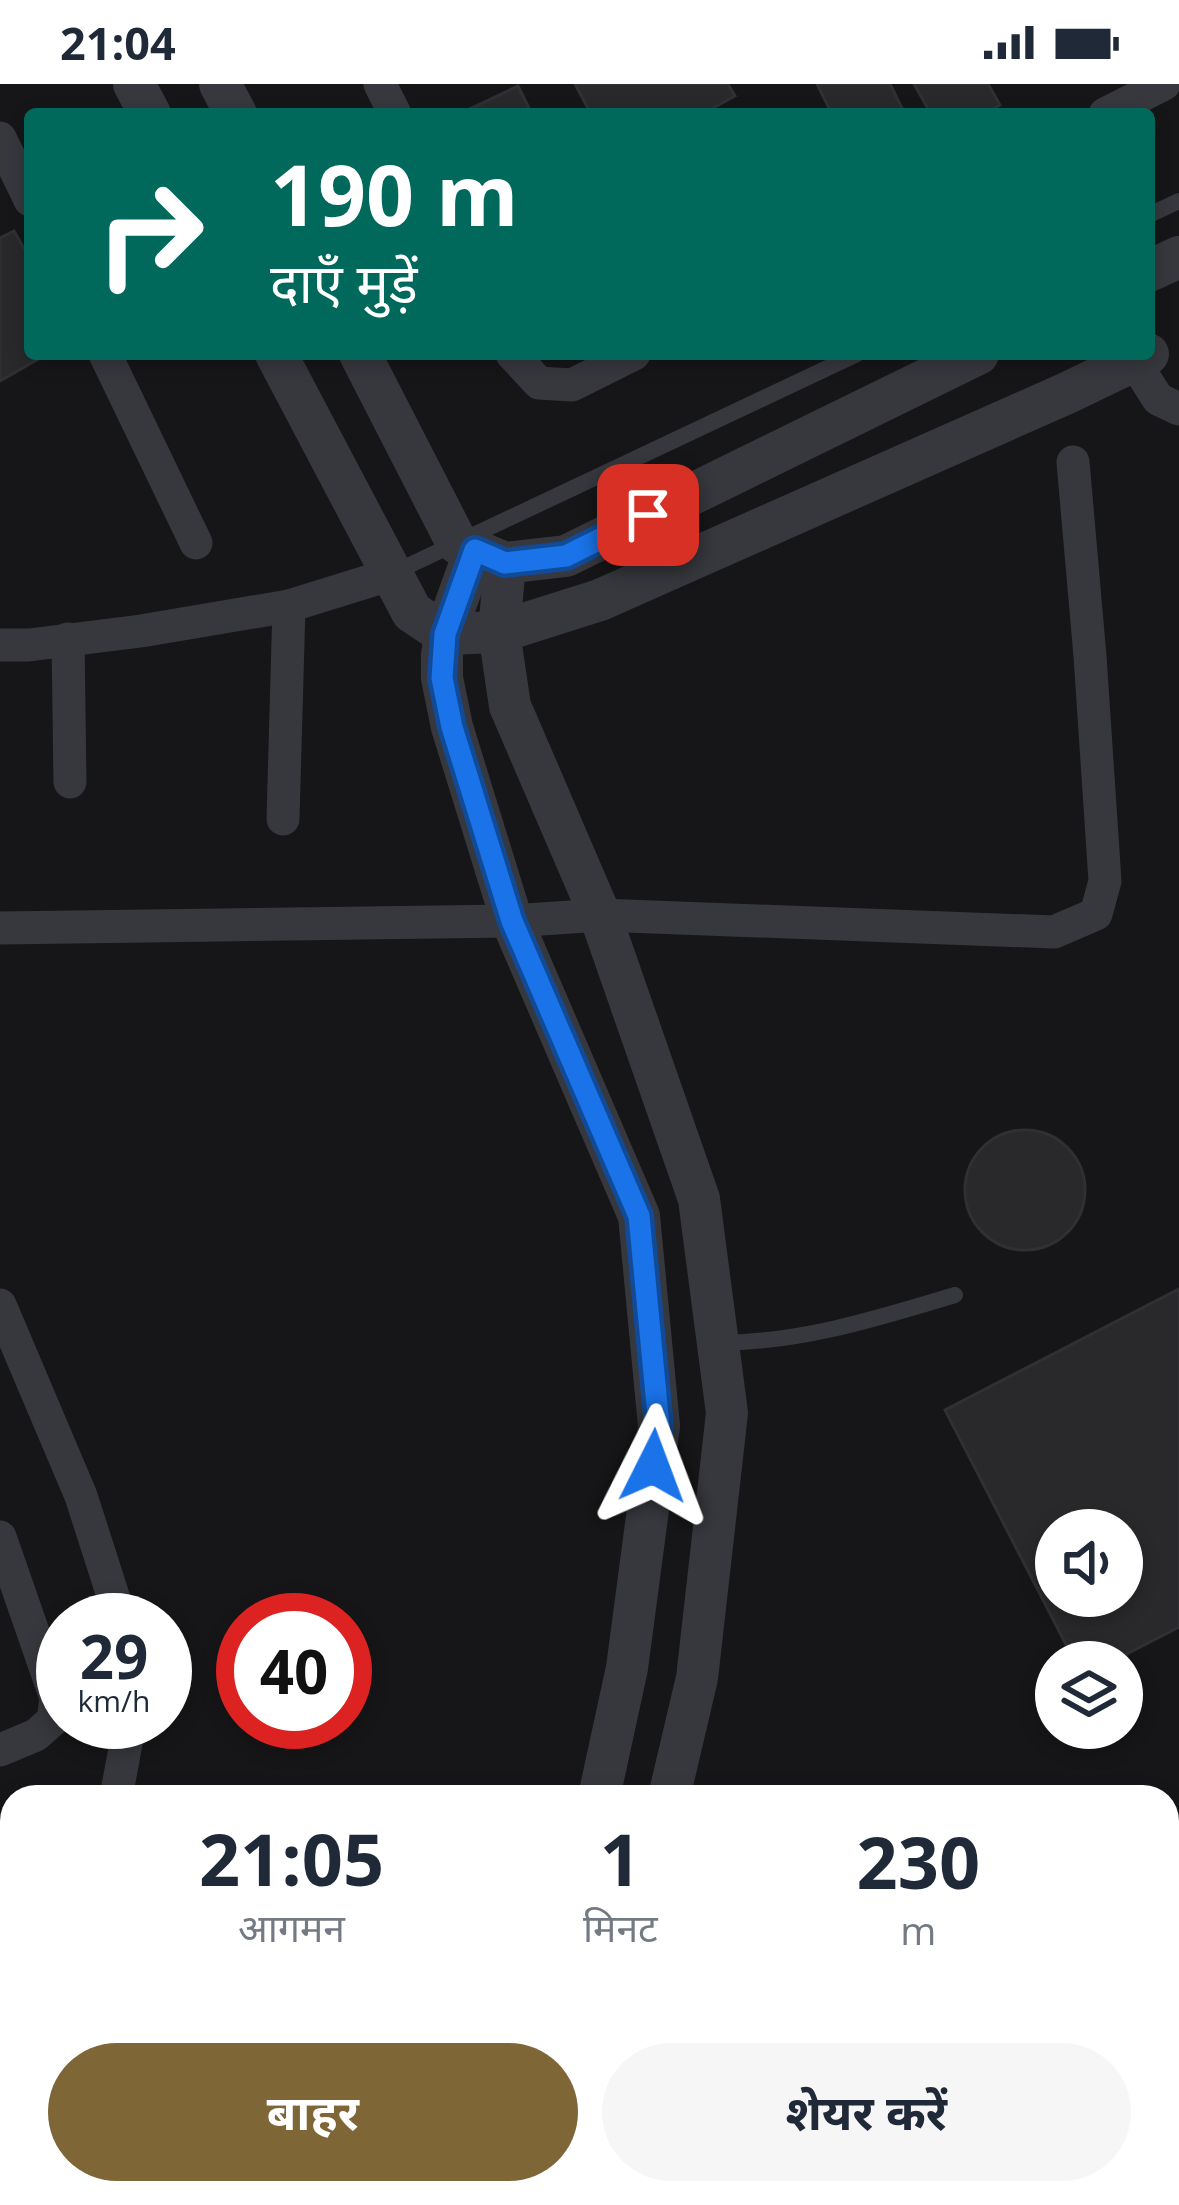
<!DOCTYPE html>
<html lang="hi">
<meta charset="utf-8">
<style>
:root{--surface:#fff;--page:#f6f6f7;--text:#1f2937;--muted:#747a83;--accent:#7e6636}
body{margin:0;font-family:"Open Sans","Noto Sans Devanagari",sans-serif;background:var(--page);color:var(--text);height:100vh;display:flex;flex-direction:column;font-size:45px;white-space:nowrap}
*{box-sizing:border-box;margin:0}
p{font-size:39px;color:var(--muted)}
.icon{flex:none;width:66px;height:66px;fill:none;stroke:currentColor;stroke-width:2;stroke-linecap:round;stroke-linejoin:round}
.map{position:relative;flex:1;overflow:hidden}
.details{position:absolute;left:0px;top:1701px;width:1179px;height:420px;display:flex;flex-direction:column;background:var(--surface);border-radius:36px 36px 0 0;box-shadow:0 6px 18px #0003}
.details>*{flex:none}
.top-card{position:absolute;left:24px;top:24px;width:1131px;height:252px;border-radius:12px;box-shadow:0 6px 18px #0003;background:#00695c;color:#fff;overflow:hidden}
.controls{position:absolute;left:1035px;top:1425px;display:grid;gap:24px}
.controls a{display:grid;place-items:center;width:108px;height:108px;border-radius:50%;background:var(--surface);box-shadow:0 6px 18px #0003;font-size:60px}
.speed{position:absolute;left:36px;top:1509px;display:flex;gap:24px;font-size:60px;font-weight:700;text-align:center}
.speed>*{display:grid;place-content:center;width:156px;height:156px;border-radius:50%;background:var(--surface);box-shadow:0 6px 18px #0003;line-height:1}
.speed small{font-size:30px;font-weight:400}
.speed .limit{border:18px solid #d22;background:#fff;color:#111}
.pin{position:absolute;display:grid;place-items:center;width:102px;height:102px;color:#fff;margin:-51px;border-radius:24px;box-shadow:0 6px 18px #0006}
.me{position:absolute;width:132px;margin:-66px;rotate:3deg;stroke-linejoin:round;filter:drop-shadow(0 0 9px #0008)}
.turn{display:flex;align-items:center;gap:42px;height:252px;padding:0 48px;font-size:54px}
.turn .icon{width:156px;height:156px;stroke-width:2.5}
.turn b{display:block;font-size:84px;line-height:102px}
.eta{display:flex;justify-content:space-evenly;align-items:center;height:204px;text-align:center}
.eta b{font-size:72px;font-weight:700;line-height:84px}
.cta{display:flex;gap:24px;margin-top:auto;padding:24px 48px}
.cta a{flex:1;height:138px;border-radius:72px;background:var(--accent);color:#fff;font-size:48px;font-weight:700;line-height:138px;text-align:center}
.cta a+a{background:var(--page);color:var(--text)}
.status{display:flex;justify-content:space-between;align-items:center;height:84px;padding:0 60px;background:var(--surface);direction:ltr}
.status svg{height:33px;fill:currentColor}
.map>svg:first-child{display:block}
.building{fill:#29292c;stroke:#303034;stroke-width:3;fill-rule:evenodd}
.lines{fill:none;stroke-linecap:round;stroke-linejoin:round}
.service{stroke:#37383d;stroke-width:16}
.minor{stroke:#37383d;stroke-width:33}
.tertiary{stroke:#37383d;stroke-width:42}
.route-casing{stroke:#114b97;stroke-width:30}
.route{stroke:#1a73e8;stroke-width:21}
</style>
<div class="status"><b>21:04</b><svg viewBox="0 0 49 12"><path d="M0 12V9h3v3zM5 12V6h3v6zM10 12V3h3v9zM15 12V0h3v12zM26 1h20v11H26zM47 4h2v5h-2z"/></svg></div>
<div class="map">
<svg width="1179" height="2121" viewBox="0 0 1179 2121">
<rect width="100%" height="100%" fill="#161618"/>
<!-- building -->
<g class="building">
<path d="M575 0H728L735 12 702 30H591Z"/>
<path d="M817 0H890L905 30H832Z"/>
<path d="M914 0H988L1000 21 984 30H931Z"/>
<path d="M518 2 532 30H459Z"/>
<path d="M14 147 30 175V270H47L0 297V154Z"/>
<circle cx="1025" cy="1106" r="60"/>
<path d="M1179 1205V1543L1111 1578H1075L945 1326ZM1056 1446H1122V1512H1056Z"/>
</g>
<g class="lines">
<!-- service -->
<g class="service">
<path d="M1149 131 1179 117"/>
<path d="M393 489 857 270"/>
<path d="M719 1259C803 1258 875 1235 955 1211"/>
</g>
<!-- minor -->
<g class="minor">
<path d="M380 0 395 30"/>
<path d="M1105 30 1164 0"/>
<path d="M0 54 30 116"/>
<path d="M105 270 196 459"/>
<path d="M512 270 539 299 572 301 634 270"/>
<path d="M1134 277 1158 315 1179 325"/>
<path d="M68 555 70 698"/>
<path d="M0 561H29L141 547 289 522 392 490"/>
<path d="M283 735 289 522"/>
<path d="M0 844 512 837 600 831 1054 848 1096 830 1105 797 1090 572 1073 378"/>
<path d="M0 1221 81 1412 115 1518 118 1536"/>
<path d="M0 1453 56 1614 53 1636 36 1651 0 1666"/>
<path d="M116 1713 130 1638"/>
<path d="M0 2038H12"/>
<path d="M9 2121 12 2104"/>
<path d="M765 2121 766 2109"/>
<path d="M1052 2121 1053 2109"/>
<path d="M1104 2121V2109"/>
</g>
<!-- tertiary -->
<g class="tertiary">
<path d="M134 0 150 30"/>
<path d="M220 0 236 30"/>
<path d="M1149 187 1179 173"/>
<path d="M276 270 412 528 445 550 499 548 600 516 1067 309 1148 270"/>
<path d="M360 270 457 459 505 479 566 472 978 270"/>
<path d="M475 466 445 550 442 571V594L452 643 512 837 639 1132 659 1342 627 1584 599 1713"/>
<path d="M505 479 499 548 510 622 600 831 699 1115 727 1329 697 1594 669 1713"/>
<path d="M512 2121 514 2109"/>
<path d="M580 2121 583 2109"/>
</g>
</g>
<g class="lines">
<!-- route casing -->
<g class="route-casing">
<path id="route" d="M648 431 566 472 505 479 475 466 445 550 442 594 452 643 512 837 639 1132 659 1342 653 1382"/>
</g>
<!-- route -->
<use href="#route" class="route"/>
</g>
</svg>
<div class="controls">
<a><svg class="icon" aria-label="sound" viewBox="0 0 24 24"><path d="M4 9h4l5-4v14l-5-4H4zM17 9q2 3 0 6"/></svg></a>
<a><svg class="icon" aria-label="layers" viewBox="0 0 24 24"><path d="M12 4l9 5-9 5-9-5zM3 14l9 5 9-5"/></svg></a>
</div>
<div class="speed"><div>29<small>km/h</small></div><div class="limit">40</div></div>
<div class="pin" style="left:648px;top:431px;background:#d93025"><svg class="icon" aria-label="arrive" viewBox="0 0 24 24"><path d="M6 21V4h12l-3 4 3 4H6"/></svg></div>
<svg class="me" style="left:653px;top:1382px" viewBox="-20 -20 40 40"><path d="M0-17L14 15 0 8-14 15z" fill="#1a73e8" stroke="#fff" stroke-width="4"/></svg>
<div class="top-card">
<div class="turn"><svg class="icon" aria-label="right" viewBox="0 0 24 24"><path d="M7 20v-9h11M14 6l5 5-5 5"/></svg><div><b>190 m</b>दाएँ मुड़ें</div></div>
</div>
<section class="details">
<div class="eta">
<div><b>21:05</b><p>आगमन</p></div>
<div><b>1</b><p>मिनट</p></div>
<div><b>230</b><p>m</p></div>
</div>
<div class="cta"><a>बाहर</a><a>शेयर करें</a></div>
</section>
</div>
